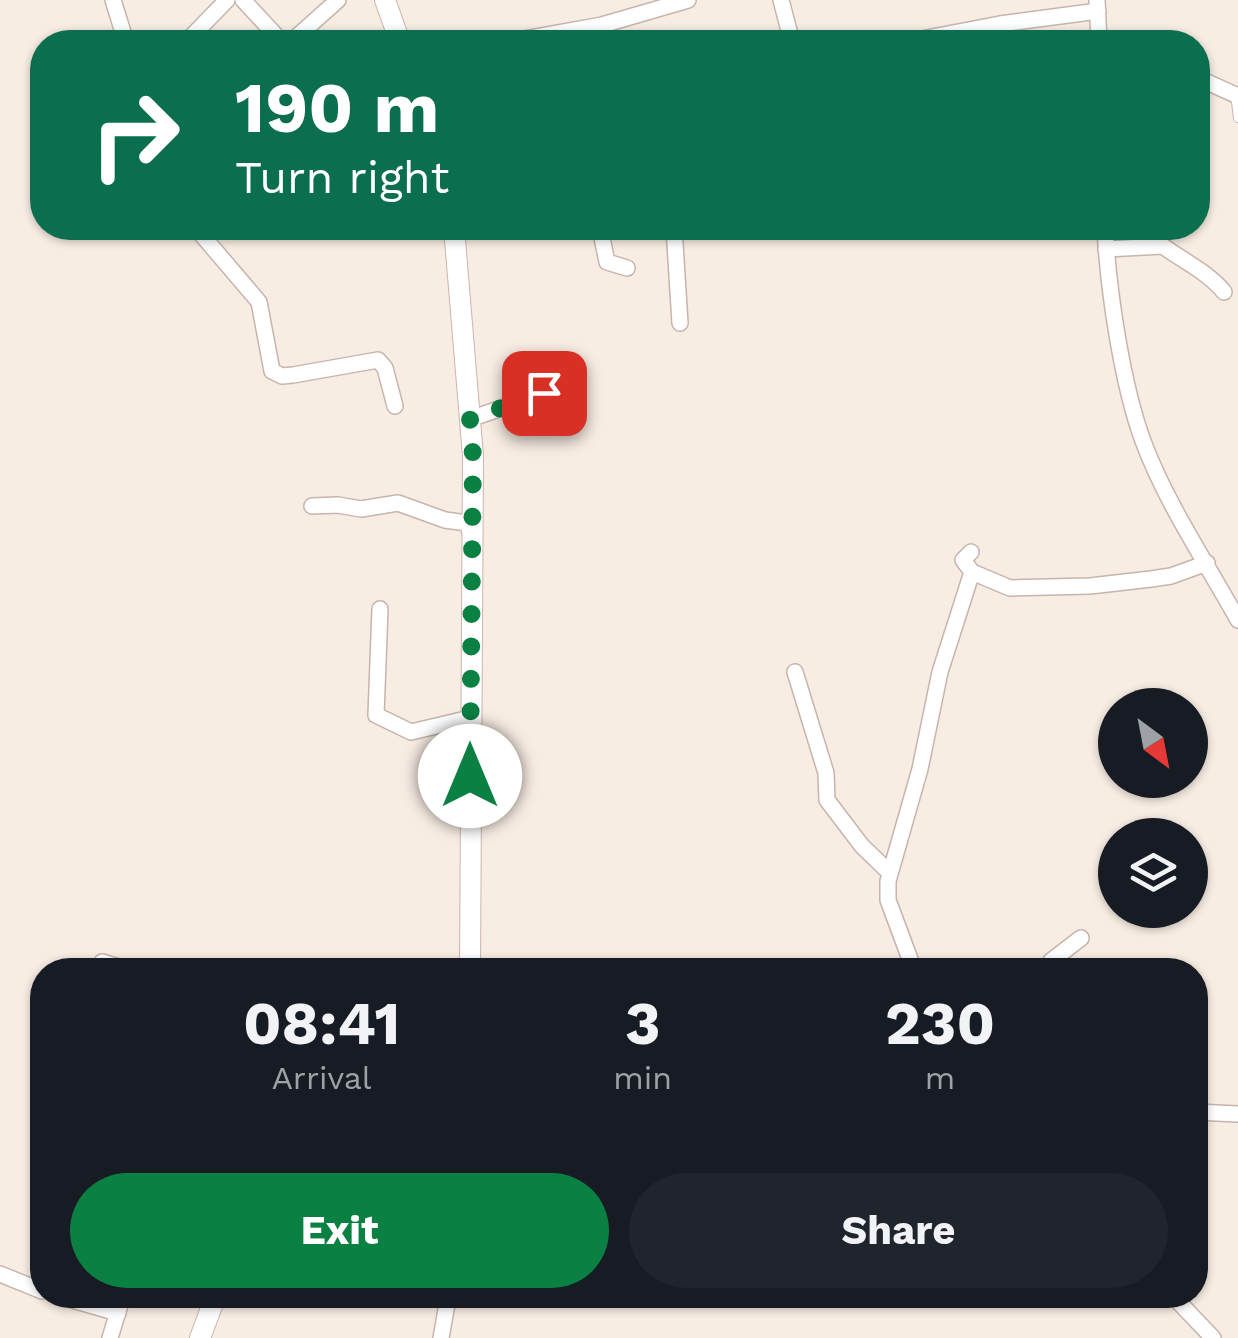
<!DOCTYPE html>
<style>
:root{--surface:#171b24;--page:#20242c;--text:#f1f3f6;--muted:#9ea1a6;--accent:#0b8043}
body{margin:0;font-family:"Work Sans",sans-serif;background:var(--page);color:var(--text);height:100vh;display:flex;flex-direction:column;font-size:38px;white-space:nowrap}
*{box-sizing:border-box;margin:0}
p{font-size:32px;color:var(--muted)}
.icon{flex:none;width:55px;height:55px;fill:none;stroke:currentColor;stroke-width:2;stroke-linecap:round;stroke-linejoin:round}
.map{position:relative;flex:1;overflow:hidden}
.sheet{position:absolute;left:30px;top:958px;width:1178px;height:350px;display:flex;flex-direction:column;background:var(--surface);border-radius:40px;box-shadow:0 2px 8px #0004}
.sheet>*{flex:none}
.banner{position:absolute;left:30px;top:30px;width:1180px;height:210px;border-radius:40px;box-shadow:0 2px 8px #0004;background:#0b6e4f;color:#fff;overflow:hidden}
.needle{width:65px;rotate:148deg}
.buttons{position:absolute;left:1098px;top:688px;display:grid;gap:20px}
.buttons a{display:grid;place-items:center;width:110px;height:110px;border-radius:50%;background:var(--surface);box-shadow:0 2px 8px #0004;font-size:50px}
.pin{position:absolute;display:grid;place-items:center;width:85px;height:85px;color:#fff;margin:-42px;border-radius:20px;box-shadow:0 5px 15px #0006}
.me{position:absolute;width:110px;margin:-55px;rotate:0deg;stroke-linejoin:round;filter:drop-shadow(0 0 8px #0008)}
.turn{display:flex;align-items:center;gap:35px;height:210px;padding:0 40px;font-size:45px}
.turn .icon{width:130px;height:130px;stroke-width:2.5}
.turn b{display:block;font-size:70px;line-height:85px}
.eta{display:flex;justify-content:space-evenly;align-items:center;height:170px;text-align:center}
.eta b{font-size:60px;font-weight:700;line-height:70px}
.button{display:flex;gap:20px;margin-top:auto;padding:20px 40px}
.button a{flex:1;height:115px;border-radius:60px;background:var(--accent);color:#fff;font-size:40px;font-weight:700;line-height:115px;text-align:center}
.button a+a{background:var(--page);color:var(--text)}
.map>svg:first-child{display:block}
.lines{fill:none;stroke-linecap:round;stroke-linejoin:round}
.service-casing{stroke:#c7b4ac;stroke-width:10}
.minor-casing{stroke:#c7b4ac;stroke-width:18}
.secondary-casing{stroke:#ccb5ac;stroke-width:22}
.service{stroke:#fff;stroke-width:8}
.minor{stroke:#fff;stroke-width:15}
.secondary{stroke:#fff;stroke-width:20}
.route{stroke:#0b8043;stroke-width:18;stroke-dasharray:0 32.4}
</style>
<div class="map">
<svg width="1238" height="1338" viewBox="0 0 1238 1338">
<rect width="100%" height="100%" fill="#f8ede3"/>
<g class="lines">
<!-- service casing -->
<g class="service-casing">
<path id="service" d="M1235 94 1238 118"/>
</g>
<!-- minor casing -->
<g class="minor-casing">
<g id="minor">
<path d="M113 0 126 42"/>
<path d="M243 0 282 42"/>
<path d="M781 0 792 42"/>
<path d="M1097 0 1099 42"/>
<path d="M189 39 227 0"/>
<path d="M291 42 338 0"/>
<path d="M508 42 602 25 688 0"/>
<path d="M906 42 1000 24 1098 11"/>
<path d="M1198 78 1238 96"/>
<path d="M196 228 259 302 272 371 282 376 293 375 378 360 385 368 395 406"/>
<path d="M600 228 607 262 627 268"/>
<path d="M674 228 680 323"/>
<path d="M1105 228C1108 289 1122 384 1143 441 1166 503 1206 562 1238 620"/>
<path d="M1106 249 1163 246C1183 261 1208 272 1224 292"/>
<path d="M470 419 544 393 560 415"/>
<path d="M312 506 338 505 361 509 398 503 445 520 467 523 471 535"/>
<path d="M971 552 963 560 972 572 1010 588 1090 586 1151 579 1171 576 1207 563"/>
<path d="M380 609 376 715 411 732 462 720 470 734"/>
<path d="M795 672 826 773 827 800 862 846 890 873"/>
<path d="M102 962 129 970"/>
<path d="M914 970 888 900V881L920 769 940 672 972 572"/>
<path d="M1051 970V961L1081 938"/>
<path d="M1195 1112 1238 1114"/>
<path d="M1195 1156 1198 1173 1195 1189"/>
<path d="M0 1274 42 1291"/>
<path d="M55 1295 118 1313"/>
<path d="M1172 1295 1213 1338"/>
<path d="M110 1338 123 1295"/>
<path d="M441 1338 447 1304"/>
</g>
</g>
<!-- secondary casing -->
<g class="secondary-casing">
<g id="secondary">
<path d="M385 0 400 42"/>
<path d="M454 228 473 456 470 970"/>
<path d="M200 1338 216 1295"/>
</g>
</g>
<!-- service -->
<use href="#service" class="service"/>
<!-- minor -->
<use href="#minor" class="minor"/>
<!-- secondary -->
<use href="#secondary" class="secondary"/>
</g>
<g class="lines">
<!-- route -->
<path class="route" d="M470 776 473 456 470 419 544 393"/>
</g>
</svg>
<div class="buttons">
<a><svg class="needle" viewBox="-14 -14 28 28"><path d="M0-13l5 13h-10z" fill="#e53935"/><path d="M0 13l5-13h-10z" fill="#9ea1a6"/></svg></a>
<a><svg class="icon" aria-label="layers" viewBox="0 0 24 24"><path d="M12 4l9 5-9 5-9-5zM3 14l9 5 9-5"/></svg></a>
</div>
<div class="pin" style="left:544px;top:393px;background:#d93025"><svg class="icon" aria-label="arrive" viewBox="0 0 24 24"><path d="M6 21V4h12l-3 4 3 4H6"/></svg></div>
<svg class="me" style="left:470px;top:776px" viewBox="-20 -20 40 40"><circle r="19" fill="#fff"/><path d="M0-13L10 11 0 6-10 11z" fill="#0b8043"/></svg>
<div class="banner">
<div class="turn"><svg class="icon" aria-label="right" viewBox="0 0 24 24"><path d="M7 20v-9h11M14 6l5 5-5 5"/></svg><div><b>190 m</b>Turn right</div></div>
</div>
<section class="sheet">
<div class="eta">
<div><b>08:41</b><p>Arrival</p></div>
<div><b>3</b><p>min</p></div>
<div><b>230</b><p>m</p></div>
</div>
<div class="button"><a>Exit</a><a>Share</a></div>
</section>
</div>
